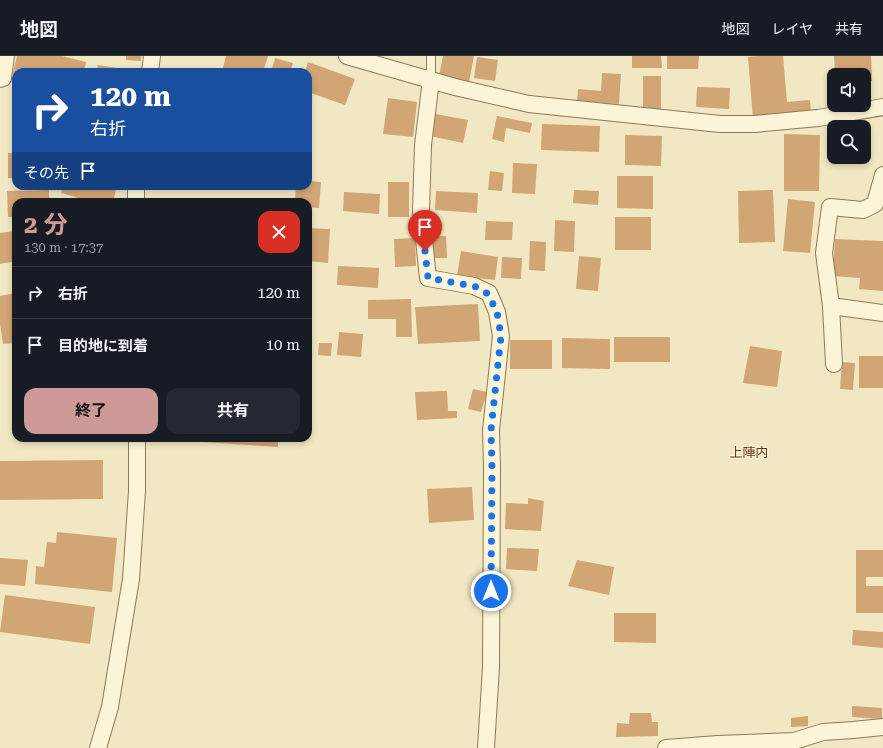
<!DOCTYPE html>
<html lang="ja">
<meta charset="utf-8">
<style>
:root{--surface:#171b24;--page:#242831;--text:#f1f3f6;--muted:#9ea1a6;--line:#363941;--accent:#cd9a97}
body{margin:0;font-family:"Roboto Serif","Noto Sans JP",serif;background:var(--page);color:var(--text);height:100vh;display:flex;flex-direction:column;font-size:15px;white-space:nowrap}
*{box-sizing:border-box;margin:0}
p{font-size:13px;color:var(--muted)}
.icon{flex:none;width:22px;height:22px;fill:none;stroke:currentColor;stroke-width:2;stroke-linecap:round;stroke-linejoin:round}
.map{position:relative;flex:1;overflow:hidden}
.sheet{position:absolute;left:12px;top:142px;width:300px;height:244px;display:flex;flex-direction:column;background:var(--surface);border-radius:12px;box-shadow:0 2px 6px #0003}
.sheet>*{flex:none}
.guide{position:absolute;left:12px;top:12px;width:300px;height:122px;border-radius:12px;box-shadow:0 2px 6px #0003;background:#1a4fa0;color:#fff;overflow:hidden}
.controls{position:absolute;left:827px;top:12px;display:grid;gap:8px}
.controls a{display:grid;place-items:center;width:44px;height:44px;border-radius:8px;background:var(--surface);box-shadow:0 2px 6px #0003;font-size:20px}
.pin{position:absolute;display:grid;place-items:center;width:34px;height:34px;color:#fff;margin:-41px -17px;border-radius:50% 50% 50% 0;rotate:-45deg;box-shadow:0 0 4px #0007}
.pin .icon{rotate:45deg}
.me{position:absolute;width:44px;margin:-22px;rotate:0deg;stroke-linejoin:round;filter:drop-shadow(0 0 3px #0008)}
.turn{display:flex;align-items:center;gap:14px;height:84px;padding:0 12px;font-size:18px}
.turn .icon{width:52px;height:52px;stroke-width:2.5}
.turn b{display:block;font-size:28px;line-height:34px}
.then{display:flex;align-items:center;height:38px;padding:0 12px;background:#0003;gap:8px;font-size:15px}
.round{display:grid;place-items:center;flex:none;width:42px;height:42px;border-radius:12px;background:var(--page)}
.headline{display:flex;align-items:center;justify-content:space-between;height:68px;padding:0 12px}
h1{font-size:24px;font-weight:700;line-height:30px;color:var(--accent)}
.cta{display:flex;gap:8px;margin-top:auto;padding:8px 12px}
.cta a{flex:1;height:46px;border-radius:12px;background:var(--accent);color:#111;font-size:16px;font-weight:700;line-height:46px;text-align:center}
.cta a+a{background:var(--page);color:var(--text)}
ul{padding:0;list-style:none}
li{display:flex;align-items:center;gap:12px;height:52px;padding:0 12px;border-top:1px solid var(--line)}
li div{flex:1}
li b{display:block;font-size:15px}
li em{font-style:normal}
header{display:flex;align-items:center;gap:24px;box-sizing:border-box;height:56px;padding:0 20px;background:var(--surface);border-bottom:1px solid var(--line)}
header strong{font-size:19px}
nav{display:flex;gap:22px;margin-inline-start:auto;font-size:14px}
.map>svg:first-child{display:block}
.building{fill:#d2a575}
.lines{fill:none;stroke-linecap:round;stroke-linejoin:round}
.lane-casing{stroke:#8d7958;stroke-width:10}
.street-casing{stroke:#8d7958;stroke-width:18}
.lane{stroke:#fbf4d6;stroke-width:8}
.street{stroke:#fbf4d6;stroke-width:16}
.route{stroke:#1a73e8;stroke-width:7;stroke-dasharray:0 12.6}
.labels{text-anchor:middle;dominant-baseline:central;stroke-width:3;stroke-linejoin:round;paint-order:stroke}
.neighbourhood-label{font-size:13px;fill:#6b3219;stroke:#f8f1d2}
</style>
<header>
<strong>地図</strong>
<nav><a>地図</a><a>レイヤ</a><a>共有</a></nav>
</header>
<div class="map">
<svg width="883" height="692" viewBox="0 0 883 692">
<rect width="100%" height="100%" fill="#f1e7c2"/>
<!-- building -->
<g class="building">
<path d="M17 0H62L86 6 84 16H16V18L13 17Z"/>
<path d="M126 0H141V5L126 4Z"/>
<path d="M226 0H268L263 16H222Z"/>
<path d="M443 0H474L469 26 439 20Z"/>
<path d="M632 0H661L662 12H632Z"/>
<path d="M667 0H699L698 13H667Z"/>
<path d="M758 0H783L787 46 810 44 811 59 753 63 748 1Z"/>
<path d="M834 0H871L872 25H864V19H835Z"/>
<path d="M477 1 498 4 495 25 474 22Z"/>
<path d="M275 2 293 7 290 16H271Z"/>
<path d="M308 6 355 23 345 49 308 36V16H305Z"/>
<path d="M98 9 136 15V16H96Z"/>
<path d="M602 17 621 18 619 48 577 45 578 33 601 35Z"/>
<rect x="643" y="20" width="18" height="33"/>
<path d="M697 31 730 32 729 53 696 51Z"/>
<path d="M388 42 417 46 413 81 383 78Z"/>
<path d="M435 58 468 64 463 87 430 80Z"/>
<path d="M497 60 532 67 530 77 506 72 504 86 492 83Z"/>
<path d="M542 68 600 70 599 96 541 94Z"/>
<path d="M784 78 820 79 819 135H784Z"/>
<path d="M625 79 662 80 661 110 625 109Z"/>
<rect x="8" y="97" width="8" height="25"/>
<path d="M513 107 537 108 535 138 512 137Z"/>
<path d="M490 115 504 117 502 135 488 134Z"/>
<path d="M617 120H653V153L617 152Z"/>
<path d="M308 125 321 126 319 152 308 151V146H295L296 130H308Z"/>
<rect x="388" y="126" width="21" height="35"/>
<path d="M63 130H117L113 146H93L61 137Z"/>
<path d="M49 134V146H16V161H8L7 135Z"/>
<path d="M574 134 599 135 598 149 573 147Z"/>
<path d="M773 134 775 186 739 187 738 135Z"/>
<path d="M436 135 478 137 477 157 435 154Z"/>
<path d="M344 136 380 138 379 158 343 155Z"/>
<path d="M788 143 815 146 810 197 783 195Z"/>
<rect x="615" y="161" width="36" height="33"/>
<path d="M555 164 575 165 574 196 554 195Z"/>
<path d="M486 165 513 166 512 184H485Z"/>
<path d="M308 172 330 173 328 207 308 205Z"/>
<path d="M16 175V205L0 208V177Z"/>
<path d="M431 180H446L447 202H432Z"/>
<path d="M415 182 416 210 395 211 394 183Z"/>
<path d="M835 183 883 185V235L859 233 860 222 833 220Z"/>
<path d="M530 185 546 186 545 215 529 214Z"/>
<path d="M461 195 498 201 495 224 457 220Z"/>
<path d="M579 200 601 202 598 235 576 233Z"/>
<path d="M502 201 522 202 521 223 501 222Z"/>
<path d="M338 210 379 212 378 232 337 229Z"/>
<path d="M16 237V287L3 288 0 268V240Z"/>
<path d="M411 243 412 281H396V263H368V244Z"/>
<path d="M478 248 480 285 418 288 415 251Z"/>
<path d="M339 276 363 278 361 301 337 299Z"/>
<rect x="614" y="281" width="56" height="25"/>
<path d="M562 282 610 283V313L562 312Z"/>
<rect x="510" y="284" width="42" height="29"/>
<path d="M319 287H332L331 300 318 299Z"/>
<path d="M750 290 782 295 777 331 743 327Z"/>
<rect x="859" y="300" width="24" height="32"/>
<path d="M842 306 855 307 853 334 840 333Z"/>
<path d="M473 333 487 336 481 356 468 353Z"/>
<path d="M447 335 448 355H457V362L417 364 415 336Z"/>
<path d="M174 382H278V391L174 384Z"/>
<path d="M103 404V443L0 444V405Z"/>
<path d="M472 431 474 464 429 467 427 433Z"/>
<path d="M528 442 544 445 541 475 505 473 506 447 528 448Z"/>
<path d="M57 476 117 482 112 536 35 528 36 510 44 511 47 486 56 487Z"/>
<path d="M507 492 539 493 537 515 506 513Z"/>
<path d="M856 494H883V521H866V530H883V557H856Z"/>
<path d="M0 502 28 504 25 530 0 528Z"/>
<path d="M577 504 614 511 609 539 568 530Z"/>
<path d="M5 539 95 551 90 588 0 576Z"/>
<path d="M614 557H656V587L614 586Z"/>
<path d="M853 574 883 576V592L852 589Z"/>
<path d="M852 650 882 652V663L852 661Z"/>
<path d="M630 657H651L652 666H658V680L616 681 617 667 629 668Z"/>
<path d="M808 660V670L791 671V662Z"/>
</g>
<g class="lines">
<!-- lane casing -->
<g class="lane-casing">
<path id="lane" d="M431 0V24"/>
</g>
<!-- street casing -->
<g class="street-casing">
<g id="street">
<path d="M347 0 455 31 529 48 720 68H755L818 62 883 51"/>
<path d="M150 16 152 0"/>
<path d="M0 23 3 22 6 0"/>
<path d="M431 24 423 89 421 155 428 222 474 230 489 237 497 256 501 280 491 374 492 412 491 611 486 692"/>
<path d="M883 119 875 148 863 154 830 151 824 197 831 250 883 257"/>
<path d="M136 130V146"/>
<path d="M831 250 834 308"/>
<path d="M98 692 110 651 131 523 137 435V382"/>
<path d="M666 692 718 688 794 685 823 676 853 674 883 671"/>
</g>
</g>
<!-- lane -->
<use href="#lane" class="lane"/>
<!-- street -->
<use href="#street" class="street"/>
</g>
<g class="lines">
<!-- route -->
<path class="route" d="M425 195 428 222 474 230 488 238 497 256 501 280 491 374 492 412 491 535"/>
</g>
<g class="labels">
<!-- neighbourhood labels -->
<g class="neighbourhood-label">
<text x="749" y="396">上陣内</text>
</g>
</g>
</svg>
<div class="controls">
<a><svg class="icon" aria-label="sound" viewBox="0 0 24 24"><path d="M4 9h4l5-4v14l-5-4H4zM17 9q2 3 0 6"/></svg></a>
<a><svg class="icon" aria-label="search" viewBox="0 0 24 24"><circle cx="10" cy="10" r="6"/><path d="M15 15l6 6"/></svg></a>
</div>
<div class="pin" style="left:425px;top:195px;background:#d93025"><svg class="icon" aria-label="arrive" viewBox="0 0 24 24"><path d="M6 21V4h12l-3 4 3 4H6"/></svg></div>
<svg class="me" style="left:491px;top:535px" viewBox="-20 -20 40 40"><circle r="17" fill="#1a73e8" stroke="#fff" stroke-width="3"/><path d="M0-11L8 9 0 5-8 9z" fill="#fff"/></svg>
<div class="guide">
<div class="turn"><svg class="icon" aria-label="right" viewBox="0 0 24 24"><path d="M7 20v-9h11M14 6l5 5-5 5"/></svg><div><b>120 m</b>右折</div></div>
<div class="then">その先<svg class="icon" aria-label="arrive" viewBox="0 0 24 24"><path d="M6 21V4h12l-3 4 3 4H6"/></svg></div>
</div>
<section class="sheet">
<div class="headline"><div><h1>2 分</h1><p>130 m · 17:37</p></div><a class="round" style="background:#d93025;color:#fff"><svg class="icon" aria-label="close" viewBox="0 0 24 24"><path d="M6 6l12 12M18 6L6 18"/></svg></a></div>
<ul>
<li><svg class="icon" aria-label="right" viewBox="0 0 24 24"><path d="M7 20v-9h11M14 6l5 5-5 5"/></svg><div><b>右折</b></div><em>120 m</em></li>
<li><svg class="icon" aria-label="arrive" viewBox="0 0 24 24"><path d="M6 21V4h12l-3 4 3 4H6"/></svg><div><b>目的地に到着</b></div><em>10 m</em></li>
</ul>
<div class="cta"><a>終了</a><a>共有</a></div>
</section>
</div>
